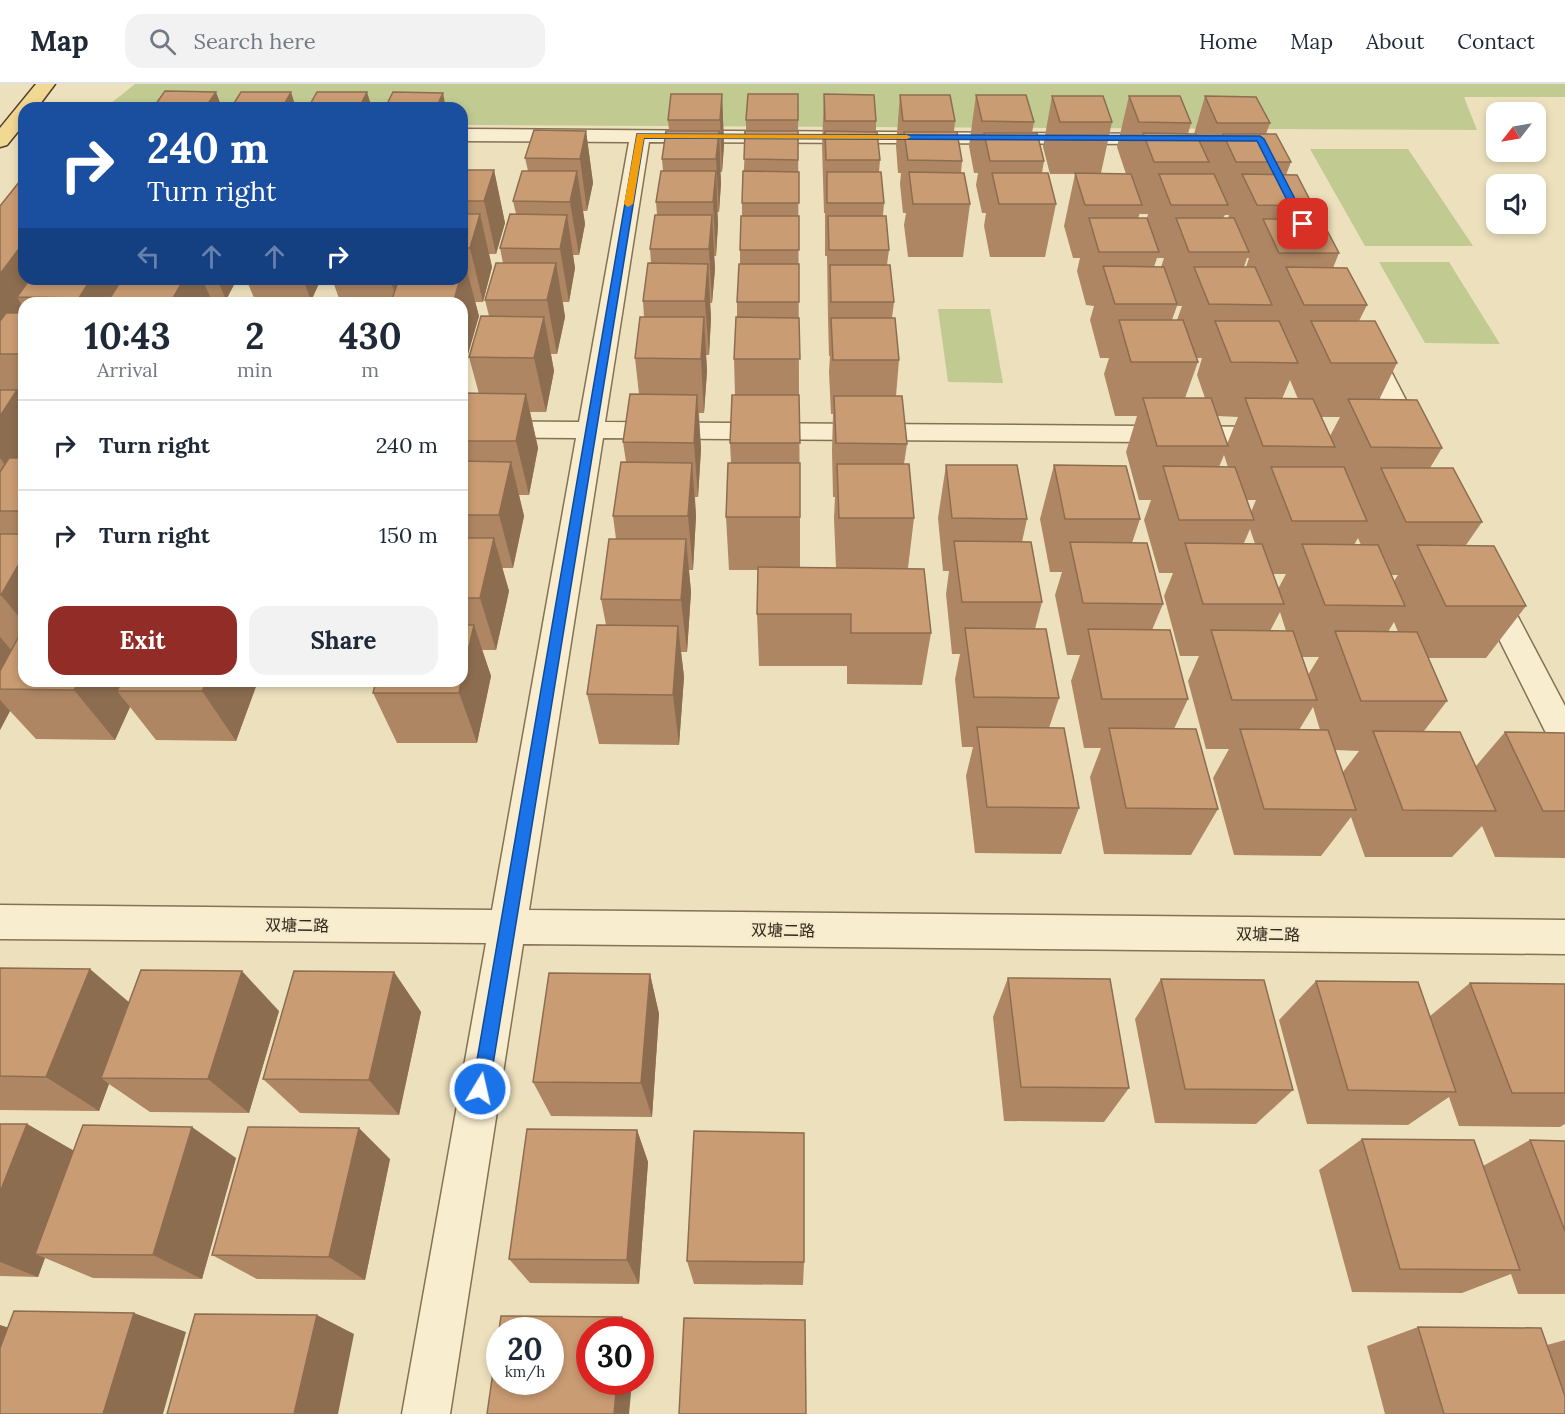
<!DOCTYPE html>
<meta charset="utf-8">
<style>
:root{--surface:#fff;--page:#f2f2f3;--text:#1f2937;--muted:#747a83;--line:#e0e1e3;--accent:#922c27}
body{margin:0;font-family:Lora,"Noto Sans SC",serif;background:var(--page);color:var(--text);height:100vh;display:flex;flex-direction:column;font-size:22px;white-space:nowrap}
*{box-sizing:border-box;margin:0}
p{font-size:20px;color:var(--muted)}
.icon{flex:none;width:33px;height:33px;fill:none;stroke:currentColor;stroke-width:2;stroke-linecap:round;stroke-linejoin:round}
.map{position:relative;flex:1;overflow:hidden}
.panel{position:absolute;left:18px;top:213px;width:450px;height:390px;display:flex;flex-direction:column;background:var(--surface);border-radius:18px;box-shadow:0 3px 9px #0003}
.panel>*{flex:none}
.banner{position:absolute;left:18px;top:18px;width:450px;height:183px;border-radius:18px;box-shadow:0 3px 9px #0003;background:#1a4fa0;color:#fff;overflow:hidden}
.needle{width:39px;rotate:239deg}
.buttons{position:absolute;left:1486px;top:18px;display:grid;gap:12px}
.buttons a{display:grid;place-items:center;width:60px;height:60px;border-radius:12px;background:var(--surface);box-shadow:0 3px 9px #0003;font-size:30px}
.speed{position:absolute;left:486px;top:1233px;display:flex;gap:12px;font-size:30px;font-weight:700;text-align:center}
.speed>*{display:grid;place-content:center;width:78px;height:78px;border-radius:50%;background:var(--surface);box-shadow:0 3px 9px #0003;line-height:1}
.speed small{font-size:15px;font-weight:400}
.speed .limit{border:9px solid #d22;background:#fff;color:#111}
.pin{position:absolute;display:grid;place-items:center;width:51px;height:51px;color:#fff;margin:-26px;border-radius:12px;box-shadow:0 3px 9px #0006}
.me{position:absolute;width:66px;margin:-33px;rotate:9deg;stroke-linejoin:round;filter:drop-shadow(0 0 4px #0008)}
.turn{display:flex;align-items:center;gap:21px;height:126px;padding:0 30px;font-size:27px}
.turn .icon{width:78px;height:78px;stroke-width:2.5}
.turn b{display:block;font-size:42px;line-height:51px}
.lanes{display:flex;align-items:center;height:57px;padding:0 30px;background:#0003;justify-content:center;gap:30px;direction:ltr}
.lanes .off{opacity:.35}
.eta{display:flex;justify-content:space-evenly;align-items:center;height:102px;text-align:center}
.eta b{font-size:36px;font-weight:700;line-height:42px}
.action{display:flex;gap:12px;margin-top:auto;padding:12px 30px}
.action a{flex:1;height:69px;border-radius:18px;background:var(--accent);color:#fff;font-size:24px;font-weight:700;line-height:69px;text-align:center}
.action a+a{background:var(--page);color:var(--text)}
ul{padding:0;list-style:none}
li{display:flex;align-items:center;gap:18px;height:90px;padding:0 30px;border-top:2px solid var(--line)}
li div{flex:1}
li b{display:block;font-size:22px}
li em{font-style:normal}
header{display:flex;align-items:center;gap:36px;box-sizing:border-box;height:84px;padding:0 30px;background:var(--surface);border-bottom:2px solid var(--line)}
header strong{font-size:28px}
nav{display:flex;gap:33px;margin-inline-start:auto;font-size:21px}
.search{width:420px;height:54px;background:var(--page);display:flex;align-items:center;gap:15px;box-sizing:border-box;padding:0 21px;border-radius:18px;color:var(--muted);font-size:22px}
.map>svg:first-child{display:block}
.green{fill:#c0ca91}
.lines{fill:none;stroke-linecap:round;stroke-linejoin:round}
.minor-casing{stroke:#847156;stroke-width:3}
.major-casing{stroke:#513f2b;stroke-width:3}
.minor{fill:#f8eecf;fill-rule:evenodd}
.major{fill:#f1d993;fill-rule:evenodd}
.wall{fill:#ae8663;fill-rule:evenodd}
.shaded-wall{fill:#8d6d50}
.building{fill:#ca9c73;stroke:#8d6d50;stroke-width:1.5;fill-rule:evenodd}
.route{fill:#1a73e8;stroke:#114b97;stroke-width:1.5}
.slow{fill:#f59e0b}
.labels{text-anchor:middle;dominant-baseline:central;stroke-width:5;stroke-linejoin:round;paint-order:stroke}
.street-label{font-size:16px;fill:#33281b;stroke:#f4ebcc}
</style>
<header>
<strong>Map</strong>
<div class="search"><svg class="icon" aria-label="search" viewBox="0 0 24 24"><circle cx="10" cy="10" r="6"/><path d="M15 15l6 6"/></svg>Search here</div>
<nav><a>Home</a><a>Map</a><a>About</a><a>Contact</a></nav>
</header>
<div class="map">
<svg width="1565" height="1330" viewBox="0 0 1565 1330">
<rect width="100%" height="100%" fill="#ede1bd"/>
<!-- green -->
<g class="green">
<path d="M135 0H1565V13H1464L1477 46 462 41V24H105Z"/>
<path d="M1310 65H1408L1473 162H1365Z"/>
<path d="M1379 178H1449L1500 260 1425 259Z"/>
<path d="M938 225H990L1003 299 948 298Z"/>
</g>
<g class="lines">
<!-- minor casing -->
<g class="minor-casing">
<g id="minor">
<path d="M462 45 1169 50 1172 54 1169 58 1162 60 649 58 605 338 1276 343 1285 345 1289 351 1285 357 1276 359 603 354 529 826 1565 836V870L523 860 450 1330H402L486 859 0 855V821L492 826 576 354 462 353V337L579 338 629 58 462 57Z"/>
<path d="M1366 255 1375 257 1378 262 1426 355 1422 361 1413 363 1404 361 1400 355 1354 262 1357 257Z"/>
<path d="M1488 492 1498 495 1565 622V667L1553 663 1473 503 1478 495Z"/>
</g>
</g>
<!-- major casing -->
<g class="major-casing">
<path id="major" d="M36 0H55L37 24H24V40L7 61 0 63V44Z"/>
</g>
<!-- minor -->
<use href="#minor" class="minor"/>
<!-- major -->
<use href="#major" class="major"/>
</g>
<!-- wall -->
<g class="wall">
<path d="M722 10 724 61 722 88H720L721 99 719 128H717L718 140 716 172H714L715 185 712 219H710L711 234 709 271H706L707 287 704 329H699L701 365 698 413H695L696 432 693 486H689L691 508 687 568H681L684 593 679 661 599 660 587 610 606 541 601 515 616 455 613 432 626 378 623 358 639 310 635 274 644 233 643 217 651 179 650 165 657 131 656 118 663 87 662 75 669 47 668 36Z"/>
<path d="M798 10 799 311 800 433V483L836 484 834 434 835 413H833L832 366 833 330H831L829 288 830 272H829L828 234 827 172H825V129H824L822 62 824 10 876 37V48L880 76 879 88 884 119 883 132 889 166 887 181 894 218 892 234 899 276 896 312 907 360 904 380 914 434 908 484 931 549 922 601 847 600V582H759L757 530 758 486H729L726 433 731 379 730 359 735 311 734 275 737 233V218L740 180V166L742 132V119L746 47V36Z"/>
<path d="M900 11 955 37 954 48 962 77 961 89 970 120 963 173H908L904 141 906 129H903L900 100 901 89H898L896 62Z"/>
<path d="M976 11 1034 38 1032 49 1044 77 1042 89 1056 120 1045 173H990L984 142 986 129H982L976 101 978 89H974L969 62Z"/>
<path d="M1052 12 1112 38 1101 89 1126 90 1117 63 1129 12 1191 39 1188 50H1194L1205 12 1270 39 1266 50 1291 78 1286 91 1313 122 1308 135 1339 169 1333 184 1367 221 1359 237 1397 279 1379 316 1442 364 1430 384 1482 438 1466 461 1526 522 1486 574H1428L1447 617 1424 647 1476 682 1505 648 1565 649V774L1495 773 1482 742 1452 773H1365L1351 733 1321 772 1234 771 1213 694 1229 665H1206L1188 597 1199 572H1180L1164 512 1173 489H1159L1144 436 1151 416H1139L1126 368 1137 332H1115L1104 290 1109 274H1100L1090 236 1094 222 1086 221 1077 187 1080 174H1073L1064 142 1075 90H1050L1043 63ZM1140 129V130H1148L1147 134H1138ZM1225 131H1229L1228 134H1223ZM1157 174H1164L1161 183H1154ZM1247 174H1249L1246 183H1244ZM1177 222H1182L1177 236H1172ZM1196 274H1202L1197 291 1205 314H1185L1198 278ZM1290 296 1298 315H1282ZM1217 332 1238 333 1227 360ZM1321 333H1340L1330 352ZM1224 371 1228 383H1219ZM1247 416H1256L1251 428ZM1250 445 1255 460 1244 459ZM1358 454 1361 461H1354ZM1273 490H1286L1278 505ZM1391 491H1398L1394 497ZM1280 528 1286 547H1270ZM1394 538 1398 548H1388ZM1302 573H1319L1308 591ZM1313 623 1320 646H1299ZM1335 666 1359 667 1343 688Z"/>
<path d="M586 47 593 99 587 127H583L585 140 579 171H573L575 184 569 218H563L565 233 557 270H551L554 287 546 328H530L538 364 529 411H519L524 432 513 484H502L509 507 496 566H482L491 592 477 659H397L373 609 462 597V309L479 310 469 273 489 232 485 216 503 179 500 164 516 130 513 117 528 87 525 74Z"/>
<path d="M462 86H494L505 139 496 170H489L492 183 483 218H475L479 232 468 270H462V219H393L392 217H340L332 195H462Z"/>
<path d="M0 122 24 195H237L226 216H212L213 219H24V597H258L236 657 156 656 130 623 115 656 36 655 10 627 0 646Z"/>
<path d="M246 195H321L311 217 255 216Z"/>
<path d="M946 381 1027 435 1022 458 1042 518 1035 545 1059 614 1049 644 1079 724 1061 770 975 769 966 692 973 663H962L955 595 960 570H952L946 510 949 487H943L938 434Z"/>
<path d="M1054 381 1140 435 1132 459 1163 520 1152 546 1188 615 1174 645 1218 725 1191 771 1104 770 1090 693 1101 664H1084L1071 597 1080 571H1067L1055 511 1062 488H1050L1040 435Z"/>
<path d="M0 884 129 918 279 927 249 1029 150 1028 109 1000 99 1027 0 1026Z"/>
<path d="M394 888 421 928 399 1031 300 1029 263 995Z"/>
<path d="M650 890 659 930 652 1033 551 1032 533 998Z"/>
<path d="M1008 894 1129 1004 1104 1038 1004 1037 993 933Z"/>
<path d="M1161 895 1293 1006 1256 1040 1155 1039 1135 935Z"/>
<path d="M1316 897 1430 932 1470 899 1565 900V1040L1560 1043 1459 1042 1449 1013 1408 1041 1307 1040 1279 936Z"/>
<path d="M0 1040H27L74 1067 236 1074 202 1195 93 1194 45 1174 38 1193 0 1192Z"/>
<path d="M637 1046 648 1078 639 1200 530 1199 509 1175Z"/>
<path d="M1362 1055 1483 1082 1530 1056 1565 1057V1210H1518L1511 1190 1462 1209 1352 1208 1319 1086Z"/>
<path d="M390 1075 365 1196 257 1195 212 1171Z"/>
<path d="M687 1177 804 1178 803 1201 694 1200Z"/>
<path d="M1418 1243 1547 1261 1565 1256V1330H1385L1367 1262Z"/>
</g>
<!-- shaded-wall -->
<g class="shaded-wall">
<path d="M216 8 222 24H205Z"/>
<path d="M291 8 296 24H282Z"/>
<path d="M367 8 372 24H359Z"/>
<path d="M443 9 446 24H436Z"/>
<path d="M722 10 724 61 722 88 720 36Z"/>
<path d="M586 47 593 99 587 127 580 75Z"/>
<path d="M719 47 721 99 719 128 716 75Z"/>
<path d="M494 86 505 139 496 170 484 117Z"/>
<path d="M577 87 585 140 579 171 570 118Z"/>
<path d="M716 87 718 140 716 172 713 118Z"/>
<path d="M480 130 492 183 483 218 470 164Z"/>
<path d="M567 131 575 184 569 218 560 165Z"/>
<path d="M712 131 715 185 712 219 709 165Z"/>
<path d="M24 158V195H50L17 213 24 225V232L0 266V190Z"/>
<path d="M465 179 479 232 468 270 462 248V219H454V216L460 195H462V190Z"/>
<path d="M556 179 565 233 557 270 547 216Z"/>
<path d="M708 180 711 234 709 271 705 217Z"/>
<path d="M91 195H113L123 214H110L113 219H82L79 214Z"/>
<path d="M184 195H202L213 219H175L173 214Z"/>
<path d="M217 195H237L226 216Z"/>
<path d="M303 195H321L311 217Z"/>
<path d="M390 195H405L397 216Z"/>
<path d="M544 233 554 287 546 328 534 274Z"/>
<path d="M704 233 707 287 704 329 701 275Z"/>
<path d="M17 306 24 317V354H21L24 358V408L0 374V332Z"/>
<path d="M526 310 538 364 529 411 516 357Z"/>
<path d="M697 311 701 365 698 413 694 359Z"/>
<path d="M511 378 524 432 513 484 499 431Z"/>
<path d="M692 379 696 432 693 486 688 432Z"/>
<path d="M494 454 509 507 496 566 480 514Z"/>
<path d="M686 455 691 508 687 568 681 516Z"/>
<path d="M24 471V539L1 511Z"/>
<path d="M474 541 491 592 477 659 459 609 461 597H462Z"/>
<path d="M678 542 684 593 679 661 673 611Z"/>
<path d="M0 553 24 581 0 605Z"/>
<path d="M79 597H141L117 607 130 623 115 656 74 606Z"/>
<path d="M207 597H258L236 657 202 607Z"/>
<path d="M0 616 10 627 0 646Z"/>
<path d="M90 885 137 925 101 994 109 1000 99 1027 46 993Z"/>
<path d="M242 887 279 927 249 1029 208 995Z"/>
<path d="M394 888 421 928 399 1031 369 996Z"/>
<path d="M650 890 659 930 652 1033 641 999Z"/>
<path d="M27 1040 83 1072 35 1170 45 1174 38 1193 0 1178V1108Z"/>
<path d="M192 1043 236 1074 202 1195 153 1171Z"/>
<path d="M359 1044 390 1075 365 1196 329 1173Z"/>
<path d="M637 1046 648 1078 639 1200 627 1176Z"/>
<path d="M134 1229 186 1248 163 1330H103Z"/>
<path d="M317 1231 354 1250 338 1330H294Z"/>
<path d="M622 1233 631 1246H621Z"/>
<path d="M0 1241 19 1247 0 1299Z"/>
<path d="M617 1298H632L629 1330H614Z"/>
</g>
<!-- building -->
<g class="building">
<path d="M165 7 216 8 205 24H153Z"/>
<path d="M241 8H291L282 24H231Z"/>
<path d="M317 8H367L359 24H308Z"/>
<path d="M393 8 443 9 436 24H385Z"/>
<path d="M671 10H722L720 36H668Z"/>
<path d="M748 10H798V36H746Z"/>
<path d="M824 10 874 11 876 37H825Z"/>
<path d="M900 11H950L955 37H903Z"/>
<path d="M976 11H1026L1034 38 982 37Z"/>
<path d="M1052 12H1103L1112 38H1060Z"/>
<path d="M1129 12H1180L1191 39 1139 38Z"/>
<path d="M1205 12 1256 13 1270 39H1217Z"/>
<path d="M534 46 586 47 580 75 525 74Z"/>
<path d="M666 47H719L716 75H662Z"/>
<path d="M745 47H798V76L744 75Z"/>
<path d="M825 47 877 48 880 76H826Z"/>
<path d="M904 48H957L962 77 908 76Z"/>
<path d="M984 49H1037L1044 77H990Z"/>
<path d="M1143 49 1196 50 1209 78H1154Z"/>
<path d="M1223 50H1276L1291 78H1236Z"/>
<path d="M462 86H494L484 117H462Z"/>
<path d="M522 87H577L570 118 513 117Z"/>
<path d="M661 87H716L713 118H656Z"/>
<path d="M743 87 799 88V119H742Z"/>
<path d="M827 88H881L884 119H827Z"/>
<path d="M909 88 964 89 970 120H913Z"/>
<path d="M992 89H1048L1056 120H999Z"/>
<path d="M1075 89 1131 90 1142 121H1085Z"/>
<path d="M1159 90H1214L1228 121H1171Z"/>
<path d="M1242 90 1297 91 1313 122 1257 121Z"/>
<path d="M24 92V158L0 190V122Z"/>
<path d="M462 130H480L470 164H462Z"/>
<path d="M510 130 567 131 560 165 500 164Z"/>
<path d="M655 131H712L709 165H650Z"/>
<path d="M741 132H799V166H740Z"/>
<path d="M828 132H886L889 166H829Z"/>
<path d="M1089 134H1147L1159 168H1099Z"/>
<path d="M1176 134H1234L1249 168H1189Z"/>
<path d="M1263 135H1321L1339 169H1279Z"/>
<path d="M462 179H465L462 190Z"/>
<path d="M496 179H556L547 216H485Z"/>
<path d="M648 179 708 180 705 217H643Z"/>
<path d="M739 180H799V218H737Z"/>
<path d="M830 181H890L894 218H831Z"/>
<path d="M1103 182 1164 183 1177 220H1115Z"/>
<path d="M1194 183H1255L1272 221 1209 220Z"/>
<path d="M1286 183 1347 184 1367 221H1304Z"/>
<path d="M30 195H91L79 214 17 213Z"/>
<path d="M122 195H184L173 214H110Z"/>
<path d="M399 195H460L454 216 392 215Z"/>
<path d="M6 229H24V270H0V237Z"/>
<path d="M481 232 544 233 534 274 469 273Z"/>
<path d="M640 233H704L701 275 635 274Z"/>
<path d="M736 233 799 234 800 275H734Z"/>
<path d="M831 234H895L899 276H833Z"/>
<path d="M1119 236H1183L1198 278H1131Z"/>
<path d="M1215 237H1279L1298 279 1231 278Z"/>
<path d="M1311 237H1375L1397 279H1331Z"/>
<path d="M0 306H17L0 332Z"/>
<path d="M462 309 526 310 516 357H462Z"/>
<path d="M630 310 697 311 694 359 623 358Z"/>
<path d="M732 311H799L800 359H730Z"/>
<path d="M834 312H902L907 360 836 359Z"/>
<path d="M1143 314H1211L1228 362H1157Z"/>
<path d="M1245 314 1313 315 1335 363 1263 362Z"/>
<path d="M1348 315 1417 316 1442 364 1371 363Z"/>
<path d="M9 374H24V427H0V388Z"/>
<path d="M462 377 511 378 499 431H462Z"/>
<path d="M621 378 692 379 688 432H613Z"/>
<path d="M728 379H800V433H726Z"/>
<path d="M837 380H909L914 434H839Z"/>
<path d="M946 381H1017L1027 435 952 434Z"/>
<path d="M1054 381 1126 382 1140 435H1065Z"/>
<path d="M1163 382 1235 383 1254 436H1179Z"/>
<path d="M1271 383H1344L1367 437H1292Z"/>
<path d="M1381 384H1453L1482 438H1406Z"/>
<path d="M0 450H24V471L1 511H0Z"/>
<path d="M462 454H494L480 514H462Z"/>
<path d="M609 455H686L681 516 601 515Z"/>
<path d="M954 457 1031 458 1042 518H962Z"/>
<path d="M1070 458 1147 459 1163 520 1083 519Z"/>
<path d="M1185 459 1262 460 1284 520H1203Z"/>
<path d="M1302 460 1378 461 1405 522 1325 521Z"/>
<path d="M1417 461 1494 462 1526 522H1446Z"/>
<path d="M758 483 924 485 931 549H851V530H757Z"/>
<path d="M462 541H474L462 593Z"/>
<path d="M597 541 678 542 673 611 587 610Z"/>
<path d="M24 543V597H79L74 606 0 605V587Z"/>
<path d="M965 544 1046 545 1059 614 974 613Z"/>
<path d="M1088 545 1170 546 1188 615H1102Z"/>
<path d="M1211 546 1293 547 1317 616H1232Z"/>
<path d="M1335 547 1417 548 1447 617H1361Z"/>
<path d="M122 597H207L202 607H117Z"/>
<path d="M376 597H461L459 609H373Z"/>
<path d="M977 643 1064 644 1079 724 987 723Z"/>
<path d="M1109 644 1196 645 1218 725 1126 724Z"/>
<path d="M1240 645 1328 646 1356 726 1264 725Z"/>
<path d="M1373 647 1460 648 1496 727 1403 726Z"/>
<path d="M1505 648 1565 649V727H1543Z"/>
<path d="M0 884 90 885 46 993 0 992Z"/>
<path d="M141 886 242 887 208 995 101 994Z"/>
<path d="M294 887 394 888 369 996 263 995Z"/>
<path d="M549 889 650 890 641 999 533 998Z"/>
<path d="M1008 894 1110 895 1129 1004 1021 1003Z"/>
<path d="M1161 895 1264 896 1293 1006 1185 1005Z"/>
<path d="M1316 897 1418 898 1456 1008 1348 1006Z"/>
<path d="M1470 899 1565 900V1009H1512Z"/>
<path d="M0 1040H27L0 1108Z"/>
<path d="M83 1041 192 1043 153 1171 35 1170Z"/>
<path d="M248 1043 359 1044 329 1173 212 1171Z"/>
<path d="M527 1045 637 1046 627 1176 509 1175Z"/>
<path d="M694 1047 804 1049V1178L687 1177Z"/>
<path d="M1362 1055 1474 1056 1520 1186 1400 1185Z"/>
<path d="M1530 1056 1565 1057V1147Z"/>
<path d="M14 1227 134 1229 103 1330H0V1264Z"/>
<path d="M195 1230 317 1231 294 1330H167Z"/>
<path d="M501 1232 622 1233 621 1246H590V1298H617L614 1330H487ZM500 1246H550V1298H500Z"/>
<path d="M684 1234 805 1236 806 1330H679Z"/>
<path d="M1418 1243 1541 1244 1565 1312V1330H1444Z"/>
</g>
<!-- route -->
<path class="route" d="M637 50 1260 52 1264 55 1308 140 1303 142 1299 140 1257 57 644 54 489 1005 486 1011 480 1014 474 1011 472 1005Z"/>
<!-- slow -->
<path class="slow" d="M637 50 907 51 911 53 907 55 644 54 633 120 628 123 624 120Z"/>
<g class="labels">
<!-- street labels -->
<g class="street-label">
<text transform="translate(297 841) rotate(1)">双塘二路</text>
<text transform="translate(783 846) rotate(1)">双塘二路</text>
<text transform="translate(1268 850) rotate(1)">双塘二路</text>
</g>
</g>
</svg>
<div class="buttons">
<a><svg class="needle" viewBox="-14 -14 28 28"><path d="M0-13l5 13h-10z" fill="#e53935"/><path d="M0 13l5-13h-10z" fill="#747a83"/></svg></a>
<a><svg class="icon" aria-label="sound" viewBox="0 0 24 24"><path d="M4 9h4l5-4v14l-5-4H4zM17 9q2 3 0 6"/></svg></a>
</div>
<div class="speed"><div>20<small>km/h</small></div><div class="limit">30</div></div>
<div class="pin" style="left:1303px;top:140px;background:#d93025"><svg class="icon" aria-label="arrive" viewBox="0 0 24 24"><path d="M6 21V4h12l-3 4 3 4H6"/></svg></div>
<svg class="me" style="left:480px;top:1005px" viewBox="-20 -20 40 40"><circle r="17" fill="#1a73e8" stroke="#fff" stroke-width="3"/><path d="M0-11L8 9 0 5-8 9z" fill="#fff"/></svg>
<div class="banner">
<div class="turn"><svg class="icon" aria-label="right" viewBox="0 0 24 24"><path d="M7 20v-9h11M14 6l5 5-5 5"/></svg><div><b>240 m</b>Turn right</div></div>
<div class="lanes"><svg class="icon off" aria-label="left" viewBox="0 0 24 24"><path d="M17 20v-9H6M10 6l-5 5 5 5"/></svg><svg class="icon off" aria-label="ahead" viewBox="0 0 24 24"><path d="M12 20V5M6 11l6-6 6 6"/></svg><svg class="icon off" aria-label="ahead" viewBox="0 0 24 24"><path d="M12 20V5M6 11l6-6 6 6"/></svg><svg class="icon" aria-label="right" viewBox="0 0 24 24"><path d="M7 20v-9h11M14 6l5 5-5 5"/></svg></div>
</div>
<section class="panel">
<div class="eta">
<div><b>10:43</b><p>Arrival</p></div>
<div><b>2</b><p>min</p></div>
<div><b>430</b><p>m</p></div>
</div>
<ul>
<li><svg class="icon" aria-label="right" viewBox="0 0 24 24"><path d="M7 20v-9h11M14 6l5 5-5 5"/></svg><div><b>Turn right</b></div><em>240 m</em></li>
<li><svg class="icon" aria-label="right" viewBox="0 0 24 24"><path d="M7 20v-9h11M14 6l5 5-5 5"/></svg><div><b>Turn right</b></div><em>150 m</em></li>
</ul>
<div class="action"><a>Exit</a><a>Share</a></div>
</section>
</div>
